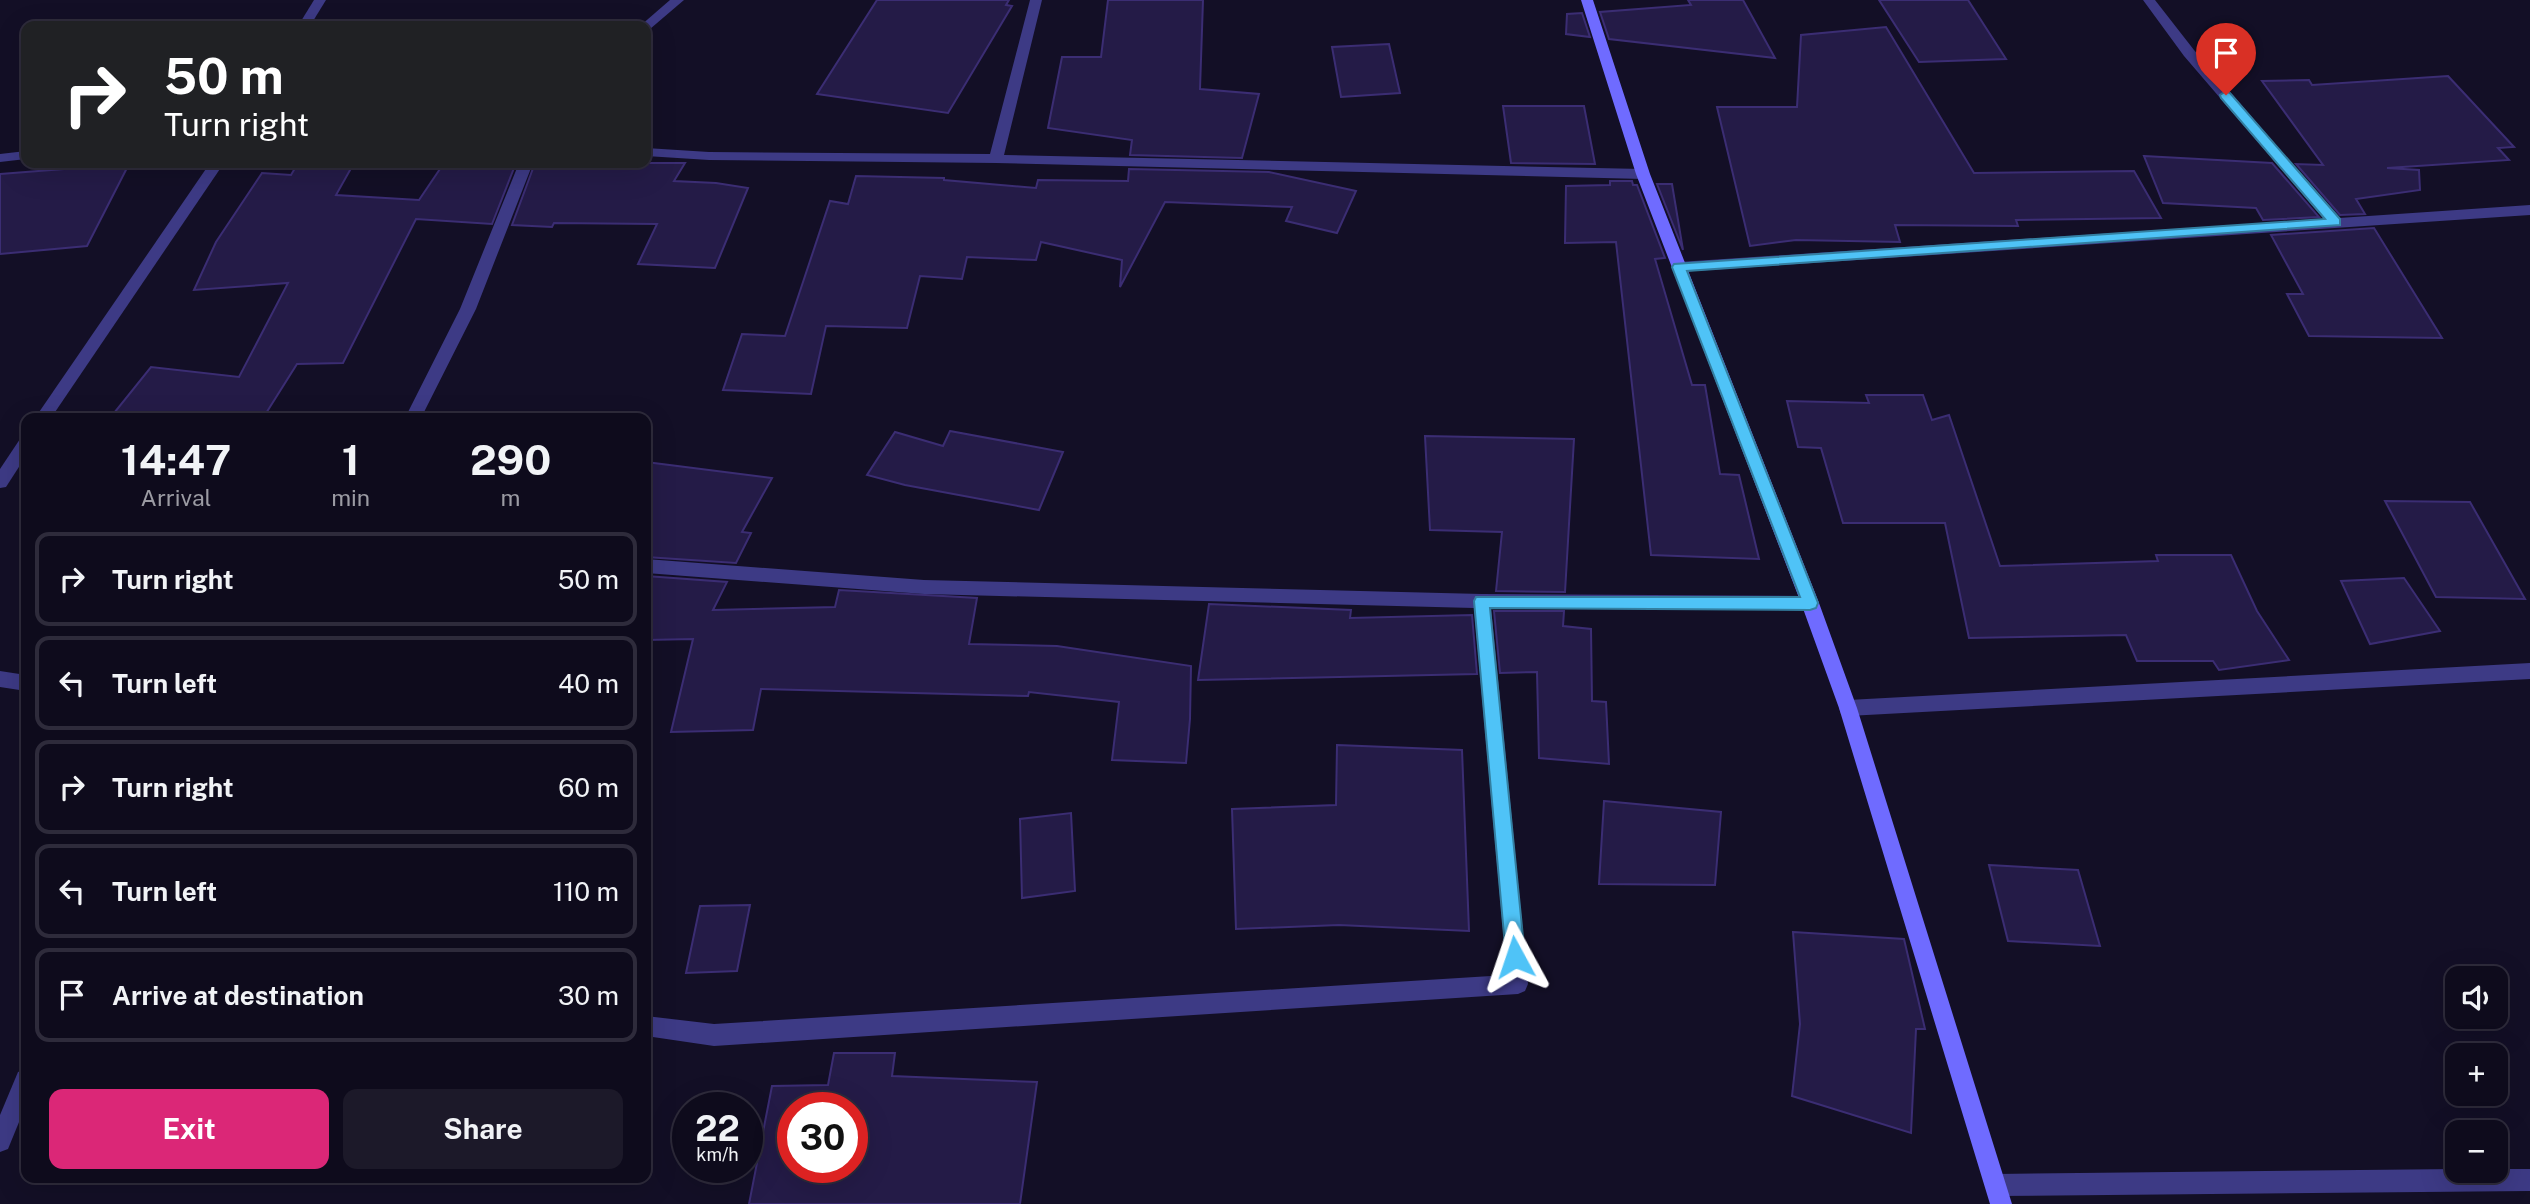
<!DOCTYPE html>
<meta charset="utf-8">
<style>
:root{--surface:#0e0b1c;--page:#1c1929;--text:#f1f3f6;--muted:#9b9ba3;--line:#2e2b3b;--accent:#db2777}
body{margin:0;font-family:"Public Sans",sans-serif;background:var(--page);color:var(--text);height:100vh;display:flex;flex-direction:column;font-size:26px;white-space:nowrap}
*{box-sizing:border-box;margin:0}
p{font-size:23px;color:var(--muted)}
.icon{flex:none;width:38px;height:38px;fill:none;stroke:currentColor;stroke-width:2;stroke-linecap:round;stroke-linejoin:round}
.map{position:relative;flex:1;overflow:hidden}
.drawer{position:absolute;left:21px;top:413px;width:630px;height:770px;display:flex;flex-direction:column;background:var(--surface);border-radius:14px;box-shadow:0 7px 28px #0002,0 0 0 2px var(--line)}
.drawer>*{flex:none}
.hud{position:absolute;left:21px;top:21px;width:630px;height:147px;border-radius:14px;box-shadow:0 7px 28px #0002,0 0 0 2px var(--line);background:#202124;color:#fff;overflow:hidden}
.tools{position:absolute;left:2445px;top:966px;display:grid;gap:14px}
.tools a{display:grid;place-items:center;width:63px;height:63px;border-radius:14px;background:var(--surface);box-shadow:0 7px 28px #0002,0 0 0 2px var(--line);font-size:35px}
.speed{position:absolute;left:672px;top:1092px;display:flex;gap:14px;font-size:35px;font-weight:700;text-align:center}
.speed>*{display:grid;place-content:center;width:91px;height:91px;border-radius:50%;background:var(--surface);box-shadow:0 7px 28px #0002,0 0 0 2px var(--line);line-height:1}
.speed small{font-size:18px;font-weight:400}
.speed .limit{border:10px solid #d22;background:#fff;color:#111}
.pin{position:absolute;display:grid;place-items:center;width:60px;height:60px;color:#fff;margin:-72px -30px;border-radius:50% 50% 50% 0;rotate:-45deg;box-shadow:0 0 7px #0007}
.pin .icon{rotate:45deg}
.me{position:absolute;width:77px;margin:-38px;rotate:355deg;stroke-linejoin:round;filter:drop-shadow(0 0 5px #0008)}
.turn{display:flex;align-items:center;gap:24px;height:147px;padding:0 28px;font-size:32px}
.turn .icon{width:91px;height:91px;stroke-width:2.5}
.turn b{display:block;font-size:49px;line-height:60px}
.eta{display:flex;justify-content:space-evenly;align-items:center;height:119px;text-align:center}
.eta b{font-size:42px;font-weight:700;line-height:49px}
.button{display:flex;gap:14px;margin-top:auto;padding:14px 28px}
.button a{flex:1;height:80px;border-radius:14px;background:var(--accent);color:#fff;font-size:28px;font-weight:700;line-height:80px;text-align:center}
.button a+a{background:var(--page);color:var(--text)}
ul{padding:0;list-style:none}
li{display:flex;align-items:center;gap:21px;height:94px;margin:0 14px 10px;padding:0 14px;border:4px solid var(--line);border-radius:14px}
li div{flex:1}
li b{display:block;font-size:26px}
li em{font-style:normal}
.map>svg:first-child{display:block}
.building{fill:#241b47;stroke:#3b2d73;stroke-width:2;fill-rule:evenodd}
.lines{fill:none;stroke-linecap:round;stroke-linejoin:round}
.street{fill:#3d3a85;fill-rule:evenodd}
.secondary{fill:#6f6bff;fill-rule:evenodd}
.route{fill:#4fc3f7;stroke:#337fa1;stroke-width:2}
</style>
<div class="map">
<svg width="2530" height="1204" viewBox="0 0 2530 1204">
<rect width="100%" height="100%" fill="#130f26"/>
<!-- building -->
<g class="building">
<path d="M877 0H1009L1006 5 1012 6 948 113 817 94Z"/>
<path d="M1108 0H1203L1200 89 1259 94 1242 158 1130 155 1132 140 1048 128 1062 57H1101Z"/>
<path d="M1688 0H1743L1775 58 1609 39 1600 12 1691 5Z"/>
<path d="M1879 0H1968L2006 59 1919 62Z"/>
<path d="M1582 13 1590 37 1566 34 1567 14Z"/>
<path d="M1886 27 1974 173 2134 171 2161 218 2016 220 2018 226 1895 225 1900 242 1796 240 1750 246 1717 107H1797L1801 35Z"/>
<path d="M1389 44 1400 93 1341 97 1332 47Z"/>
<path d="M2448 76 2514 147 2498 148 2509 160 2387 168 2419 170 2420 190 2356 199 2365 214 2340 215 2296 164 2323 165 2262 81 2309 80 2312 85Z"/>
<path d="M1503 106H1584L1595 164 1511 163Z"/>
<path d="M2144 156 2272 163 2319 217 2263 220 2256 208 2163 203Z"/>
<path d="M298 163H354L336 195 419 200 444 163H516L492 224 416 219 343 363 297 364 263 418H110L151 367 239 377 288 283 194 290 216 242 262 173 291 175Z"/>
<path d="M535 163H685L674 181 716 183 748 188 715 268 638 264 657 224 554 223 552 227 512 225Z"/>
<path d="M129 164 87 246 0 254V174Z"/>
<path d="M1129 169 1269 172 1356 191 1337 233 1286 221 1292 207 1165 202 1120 287 1122 260 1041 242 1036 260 967 257 962 279 920 276 907 328 826 326 811 394 723 390 742 334 785 336 830 201 848 204 856 176 944 178V180L1036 188 1038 180 1128 181Z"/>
<path d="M1610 181H1632L1633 185H1637L1665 258 1655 259 1692 385H1705L1720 474 1739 475 1759 559 1651 555 1616 242 1565 243 1566 186 1610 185Z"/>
<path d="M1657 184H1672L1683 250Z"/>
<path d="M2374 228 2442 338 2309 336 2287 294H2303L2271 235Z"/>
<path d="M1866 395H1923L1932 420 1949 415 2000 566 2158 561 2156 555H2231L2257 611 2289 660 2219 670 2213 661H2137L2126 635 1969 638 1945 523H1843L1821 448 1798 447 1787 401 1869 403Z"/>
<path d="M950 431 1063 452 1039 510 905 485 867 475 895 432 943 446Z"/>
<path d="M1425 436 1574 439 1565 592 1496 591 1502 532 1430 530Z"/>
<path d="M646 462 772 478 742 532 751 533 736 563 646 557Z"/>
<path d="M2385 501 2470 502 2525 599 2436 597Z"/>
<path d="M646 576 727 582 713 610 835 607 839 590 977 598 969 644 1057 646 1191 666 1190 719 1186 763 1112 760 1119 702 1029 692 1028 696 761 689 753 730 671 732 693 639 646 640Z"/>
<path d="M2404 578 2440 631 2370 644 2341 581Z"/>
<path d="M1209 604 1351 610 1350 618 1472 615 1477 674 1198 680Z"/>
<path d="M1494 611H1564L1563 626 1591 629 1592 701 1606 702 1609 764 1539 758 1537 672 1500 673Z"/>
<path d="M1337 745 1462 750 1469 931 1339 925 1236 929 1232 809 1336 805Z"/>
<path d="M1604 801 1721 812 1715 885 1599 884Z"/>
<path d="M1071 813 1075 891 1022 898 1020 819Z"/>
<path d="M1989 865 2078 870 2100 946 2008 941Z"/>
<path d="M750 905 737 971 686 973 700 906Z"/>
<path d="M1793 932 1904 939 1925 1029H1916L1911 1133 1792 1096 1800 1024Z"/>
<path d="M834 1053H895L892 1076 1037 1082 1020 1204H749L772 1086 828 1085ZM793 1108H852V1167H793Z"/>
</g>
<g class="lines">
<!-- street -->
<g class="street">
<path d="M314 0H326L310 26H298Z"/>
<path d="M670 0H684L650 29 640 26Z"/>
<path d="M1030 0H1042L1004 155 1643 169 1650 174 1643 179 996 163 709 160 646 156V148L709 152 990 154Z"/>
<path d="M2143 0H2155L2194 50 2339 218 2530 205V215L1679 272 1672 267 1679 262 2324 219 2184 56Z"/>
<path d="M26 151V159L0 162V154Z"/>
<path d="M210 163H224L51 418H35Z"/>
<path d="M519 163H533L476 309 421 418H405L460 309Z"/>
<path d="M26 437V456L6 487 0 488V469L20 439Z"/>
<path d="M646 559 924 580 1482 594 1810 596 1816 598 1819 603 1816 608 1810 610 1491 608 1528 984 1525 991 1518 994 714 1046 646 1036V1016L714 1024 1507 975 1474 608 924 594 646 573Z"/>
<path d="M2530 663V679L1848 716 1841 714 1839 708 1841 702 1848 700Z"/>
<path d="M0 671 26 675V691L0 687Z"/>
<path d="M26 1069V1105L8 1149 0 1152V1115L18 1072Z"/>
<path d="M2457 1169H2530V1191L1996 1196 1988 1193 1985 1185 1988 1177 1996 1174Z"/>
</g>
<!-- secondary -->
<path class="secondary" d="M1581 0H1593L1650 174 1819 603 1857 708 2012 1204H1990L1839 708 1801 603 1636 174Z"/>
</g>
<!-- route -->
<path class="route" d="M2226 91 2230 93 2340 219V225L1687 271 1818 603 1816 608 1810 610 1490 608 1525 957 1522 963 1515 966 1509 963 1506 957 1474 601 1476 597H1800L1672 267 1674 264 2325 219 2221 98 2220 95Z"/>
</svg>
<div class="tools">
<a><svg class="icon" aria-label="sound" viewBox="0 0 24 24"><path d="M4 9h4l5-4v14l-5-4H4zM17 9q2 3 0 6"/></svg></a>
<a>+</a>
<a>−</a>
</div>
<div class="speed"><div>22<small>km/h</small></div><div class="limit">30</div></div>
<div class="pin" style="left:2226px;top:95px;background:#d93025"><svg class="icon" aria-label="arrive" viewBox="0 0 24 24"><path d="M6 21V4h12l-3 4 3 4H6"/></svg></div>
<svg class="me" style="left:1515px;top:957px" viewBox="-20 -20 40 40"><path d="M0-17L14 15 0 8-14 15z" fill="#4fc3f7" stroke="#fff" stroke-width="4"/></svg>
<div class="hud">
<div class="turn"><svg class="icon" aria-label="right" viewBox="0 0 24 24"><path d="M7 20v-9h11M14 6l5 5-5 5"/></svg><div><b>50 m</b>Turn right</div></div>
</div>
<section class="drawer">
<div class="eta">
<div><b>14:47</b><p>Arrival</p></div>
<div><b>1</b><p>min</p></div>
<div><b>290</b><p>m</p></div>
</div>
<ul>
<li><svg class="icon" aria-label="right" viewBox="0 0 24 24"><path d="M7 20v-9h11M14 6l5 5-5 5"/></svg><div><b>Turn right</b></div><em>50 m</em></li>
<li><svg class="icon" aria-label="left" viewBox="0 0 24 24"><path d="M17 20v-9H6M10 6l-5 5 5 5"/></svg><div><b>Turn left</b></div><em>40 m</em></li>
<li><svg class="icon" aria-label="right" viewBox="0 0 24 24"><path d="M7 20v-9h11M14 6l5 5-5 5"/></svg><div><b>Turn right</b></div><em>60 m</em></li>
<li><svg class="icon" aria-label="left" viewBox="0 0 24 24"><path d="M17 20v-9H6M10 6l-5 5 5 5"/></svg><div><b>Turn left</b></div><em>110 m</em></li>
<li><svg class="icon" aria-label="arrive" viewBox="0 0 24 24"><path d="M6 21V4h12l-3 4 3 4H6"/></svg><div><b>Arrive at destination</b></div><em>30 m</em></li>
</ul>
<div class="button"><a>Exit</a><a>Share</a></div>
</section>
</div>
